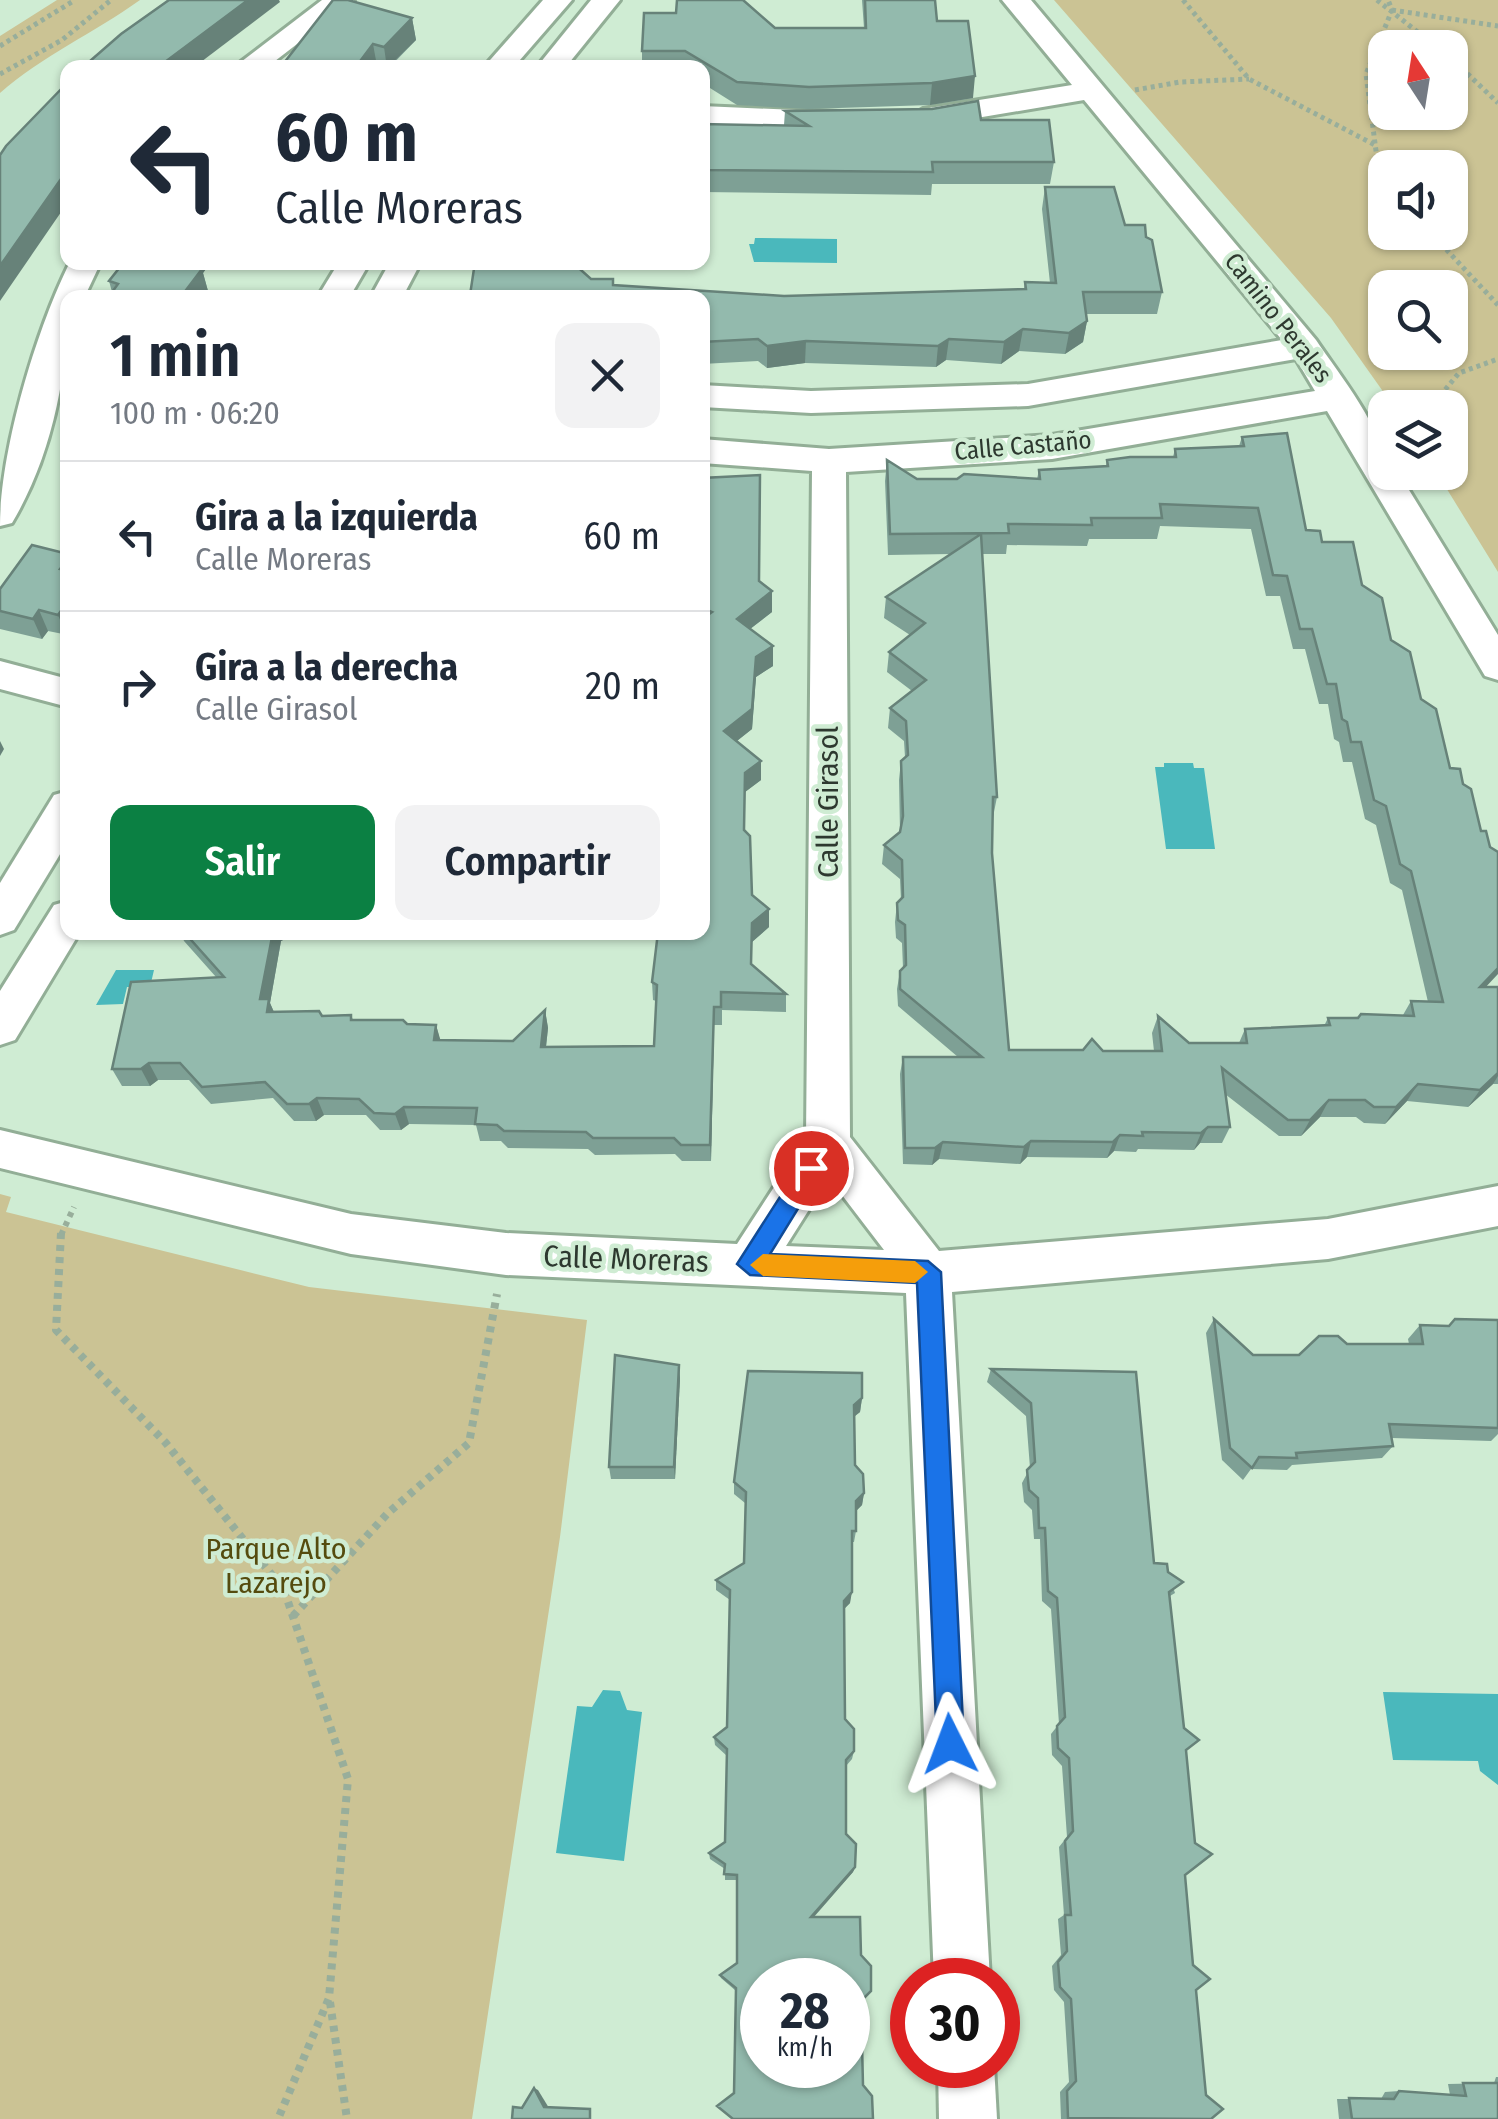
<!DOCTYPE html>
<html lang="es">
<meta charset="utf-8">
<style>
:root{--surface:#fff;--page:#f2f2f3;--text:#1f2937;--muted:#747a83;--line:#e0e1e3;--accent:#0b8043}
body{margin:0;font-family:"Fira Sans Condensed",sans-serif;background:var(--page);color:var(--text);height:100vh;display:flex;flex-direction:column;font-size:38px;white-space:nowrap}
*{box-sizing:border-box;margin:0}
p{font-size:32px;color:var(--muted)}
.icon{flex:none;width:55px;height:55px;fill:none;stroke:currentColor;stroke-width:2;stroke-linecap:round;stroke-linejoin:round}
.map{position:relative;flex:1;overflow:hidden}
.sheet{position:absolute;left:60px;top:290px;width:650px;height:650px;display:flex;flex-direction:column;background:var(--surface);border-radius:20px;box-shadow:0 2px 8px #0004}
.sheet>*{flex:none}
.guide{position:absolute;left:60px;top:60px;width:650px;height:210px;border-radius:20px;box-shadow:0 2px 8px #0004;background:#fff;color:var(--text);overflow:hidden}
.needle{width:65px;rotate:348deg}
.controls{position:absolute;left:1368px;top:30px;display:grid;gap:20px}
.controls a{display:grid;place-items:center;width:100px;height:100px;border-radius:20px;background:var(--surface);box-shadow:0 2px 8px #0004;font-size:50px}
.speed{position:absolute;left:740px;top:1958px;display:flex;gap:20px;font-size:50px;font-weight:700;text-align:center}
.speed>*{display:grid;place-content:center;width:130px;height:130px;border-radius:50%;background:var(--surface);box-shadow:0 2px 8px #0004;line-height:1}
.speed small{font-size:25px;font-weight:400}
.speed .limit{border:15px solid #d22;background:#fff;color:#111}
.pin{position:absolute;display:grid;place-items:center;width:85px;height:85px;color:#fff;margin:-42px;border:5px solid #fff;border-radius:50%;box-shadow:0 2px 10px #0007}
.me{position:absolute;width:110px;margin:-55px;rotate:357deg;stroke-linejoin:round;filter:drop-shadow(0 0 8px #0008)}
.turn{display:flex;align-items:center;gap:35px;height:210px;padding:0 50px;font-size:45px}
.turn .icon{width:130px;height:130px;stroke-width:2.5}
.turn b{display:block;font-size:70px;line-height:85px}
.round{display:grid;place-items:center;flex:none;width:105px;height:105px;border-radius:20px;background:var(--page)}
.headline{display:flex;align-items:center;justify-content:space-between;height:170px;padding:0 50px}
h1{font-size:60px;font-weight:600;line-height:75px}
.cta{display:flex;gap:20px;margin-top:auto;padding:20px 50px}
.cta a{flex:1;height:115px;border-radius:20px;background:var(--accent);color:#fff;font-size:40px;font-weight:600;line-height:115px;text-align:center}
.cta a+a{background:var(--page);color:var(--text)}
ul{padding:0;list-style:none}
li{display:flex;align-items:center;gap:30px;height:150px;padding:0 50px;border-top:2px solid var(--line)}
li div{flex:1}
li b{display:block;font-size:38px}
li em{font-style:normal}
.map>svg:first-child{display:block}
.green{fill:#cbc394;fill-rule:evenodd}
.water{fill:#4ab8bc}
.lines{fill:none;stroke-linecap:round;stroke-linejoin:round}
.minor-casing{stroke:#92ae96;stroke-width:6}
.path-far2{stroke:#98ae9b;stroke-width:5;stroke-dasharray:4 4;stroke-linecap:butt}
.path-far1{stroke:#98ae9b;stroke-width:6;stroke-dasharray:5 5;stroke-linecap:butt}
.path{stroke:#98ae9b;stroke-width:8;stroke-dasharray:6 6;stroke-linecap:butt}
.minor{fill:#fff;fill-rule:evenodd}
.wall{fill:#7ea095;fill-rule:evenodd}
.shaded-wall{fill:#678279}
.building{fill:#93baad;stroke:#678279;stroke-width:2.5;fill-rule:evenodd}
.route{fill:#1a73e8;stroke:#114b97;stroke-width:2.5}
.slow{fill:#f59e0b}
.labels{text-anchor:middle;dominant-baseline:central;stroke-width:9;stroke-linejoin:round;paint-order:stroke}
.far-street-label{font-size:25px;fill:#2d382f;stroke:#cfecd3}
.street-label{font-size:30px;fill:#2d382f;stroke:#cfecd3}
.park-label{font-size:30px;fill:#554b0e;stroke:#cfecd3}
</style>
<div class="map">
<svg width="1498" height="2119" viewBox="0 0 1498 2119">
<rect width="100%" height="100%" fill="#cfecd3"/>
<!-- green -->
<g class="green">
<path d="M57 0H140C94 33 42 56 0 93V36Z"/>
<path d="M1054 0H1498V572L1437 473 1450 472V408L1394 407 1331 318ZM1385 48H1450V112H1385ZM1385 168H1450V232H1385ZM1385 288H1450V352H1385Z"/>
<path d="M0 1194 11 1197 6 1212 309 1287 587 1320 560 1537 472 2119H0Z"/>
</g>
<!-- water -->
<g class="water">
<path d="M755 238 837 239V263L754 262 749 244H754Z"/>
<path d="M1164 763H1193L1194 768H1204L1215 849H1166L1155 767H1164Z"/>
<path d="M116 970H154L150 987H127L123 1004 96 1005Z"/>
<path d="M603 1690 620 1691 627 1710 642 1712 624 1861 556 1853 577 1706 592 1707Z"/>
<path d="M1383 1692 1498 1694V1785L1480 1771 1478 1761 1393 1760Z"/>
</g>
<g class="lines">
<!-- minor casing -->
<g class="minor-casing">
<g id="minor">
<path d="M322 0H354L266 68H233Z"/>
<path d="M543 0H572L513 68H483Z"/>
<path d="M591 0H620L565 68H536Z"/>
<path d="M1002 0H1031L1316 340C1340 376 1385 429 1385 472H1398L1498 635V680L1485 676 1327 411 1052 459 846 472 850 1137 939 1251 1328 1219 1498 1186V1226L1328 1259 952 1292 990 1980H934L906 1293 506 1275 351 1254 0 1168V1130L351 1214 506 1233 737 1244 806 1138 812 471 702 463V439L829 449 1052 435 1315 391 1296 359 1028 406 811 413 702 407V385L811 391 1028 384 1282 340 1084 100 923 127 913 124 908 118 923 109 1072 85ZM829 1178 884 1250 786 1246Z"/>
<path d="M702 106 842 112 857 121 842 130 702 124Z"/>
<path d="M70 262H101L84 298H68C68 374 52 456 12 523L0 526C0 451 36 330 70 262Z"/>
<path d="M339 262H370L349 298H317Z"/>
<path d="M390 262H421L402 298H370Z"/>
<path d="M0 661 68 679V707L0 689Z"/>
<path d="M68 791V841L14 930 0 935V883L54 795Z"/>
<path d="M68 901V932H80L15 1040 0 1045V991L54 905Z"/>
<path d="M938 2065H994L997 2119H939Z"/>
</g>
</g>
<!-- path-far2 -->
<g class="path-far2">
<path d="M1183 0 1249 79 1375 145"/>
<path d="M1377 0 1438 48"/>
<path d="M1392 10 1498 26"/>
<path d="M0 46 75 0"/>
<path d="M1450 57 1498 103"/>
<path d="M0 74 62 40 111 0"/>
<path d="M1135 90 1180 82 1249 79"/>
<path d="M1385 181 1379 174 1366 74 1392 10 1388 0"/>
<path d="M1430 232 1498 305"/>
<path d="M1430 408 1459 373 1498 359"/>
</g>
<!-- path-far1 -->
<path class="path-far1" d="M61 1235 74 1207"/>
<!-- path -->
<g class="path">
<path d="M61 1233 56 1330 165 1442 284 1590 348 1779 329 1998 278 2119"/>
<path d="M293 1616 388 1513 469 1443 497 1294"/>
<path d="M330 2002 347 2119"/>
</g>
<!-- minor -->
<use href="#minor" class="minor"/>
</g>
<!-- wall -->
<g class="wall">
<path d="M862 0H935L937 21 973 98 930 105 808 109 737 105 702 83V68H642V51L775 28H864Z"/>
<path d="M412 18 416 40 389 68 377 66 280 68Z"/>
<path d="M785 111 981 120 1054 162 1050 184H932L931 195 702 192V124L784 125Z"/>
<path d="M1045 187 1146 237 1162 292 1157 314H1086L1087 321 1083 342 1065 354 1019 351 1001 364 946 360 936 367 805 363 767 368 758 361 702 364V298H471L470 295 591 279 614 285 784 296 1024 289 1025 282 1050 283 1042 209Z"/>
<path d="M124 262H211L203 273 208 291 203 298H110V295L112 292 109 281Z"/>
<path d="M1242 437 1306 530 1322 542 1362 585 1391 640 1486 987H1498V1084H1493L1468 1107 1407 1101 1385 1124 1364 1123 1356 1117H1320L1301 1136H1279L1225 1094 1230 1127 1222 1143H1200L1194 1150 1138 1149 1136 1152 1114 1151 1107 1158 1027 1157 1020 1164 939 1159 932 1165 903 1164 900 1074 903 1057H958L898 1006 897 989 900 971 903 968 902 943 896 938 895 922 897 903 901 900 900 879 882 864 884 845 900 832 899 780 901 761 905 757 904 741 888 728 890 708 912 691 887 672 889 652 910 635 884 618 886 597 951 554 888 555 885 481 887 460 917 479H1037L1039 470 1106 466 1107 460 1173 457 1175 449 1239 446ZM1160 526 1251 529 1266 596H1280L1293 649H1305L1319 704H1328L1334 739 1339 742 1343 762H1352L1365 819 1376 825 1390 883 1402 890 1428 1002 1411 1001 1403 1015 1328 1018 1324 1026 1245 1029 1239 1043H1189L1158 1016 1152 1033 1154 1051 1009 1050 992 853 993 817 997 797 982 554H1006L1007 545 1087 546 1089 539H1157Z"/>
<path d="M702 478 759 581 772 612 750 629 773 646V666L756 677 752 729 737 741 761 761V780L745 792 744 831 752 895 769 909V927L752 942 751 964 786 994V1012L722 1010V1025H714L711 1161H682L675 1154 595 1155 588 1149 508 1148 501 1141H480L476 1125 409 1124 401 1130H380L366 1115H324L316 1121H294L273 1098 211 1104 189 1080H158L150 1086H122L112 1069 216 977 184 941 180 932H288L287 938 281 941 270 1003 274 1012 322 1016 351 1015 353 1020 407 1024 436 1025 440 1040 513 1041 545 1010 548 1028 546 1047 654 1046 656 1001 653 1000 652 982 702 932Z"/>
<path d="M32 545 68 635 48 631 42 639 0 629V589Z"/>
<path d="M1214 1319 1253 1355H1299L1347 1344H1409L1408 1339 1420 1325 1449 1326 1498 1320V1434L1491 1441 1392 1438 1393 1446 1382 1458 1292 1465 1287 1470 1251 1469 1243 1480 1222 1460 1206 1333Z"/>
<path d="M991 1369 1136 1372 1154 1563 1168 1572 1175 1593 1170 1596 1186 1751 1185 1875 1206 2095 1211 2119H1061L1060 2092 1069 2082 1064 2002 1054 1990 1052 1966 1061 1955 1058 1919 1064 1915 1059 1847 1067 1837 1062 1766 1052 1755 1051 1734 1059 1724 1051 1609 1042 1601 1040 1539H1034L1032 1510 1024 1502 1022 1483 1030 1468 1026 1416 987 1382Z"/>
<path d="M680 1378 675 1479H611L609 1467Z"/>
<path d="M862 1398 860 1412 854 1417 855 1465 864 1493 862 1505 856 1511V1531L854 1542H852L850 1603 844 1609 845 1719 854 1751 852 1759 846 1766V1834L855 1867 853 1872 814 1917 734 2093 736 1991 721 1978 720 1975 737 1963V1880H725V1869L710 1859 709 1853 725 1842 727 1756 715 1745 714 1737 727 1727 730 1600 716 1590V1580L744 1563 745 1503 734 1494V1482Z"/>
<path d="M1496 2077H1498V2119H1339L1337 2099H1381L1385 2092 1399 2091 1450 2095 1448 2084 1494 2083Z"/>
</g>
<!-- shaded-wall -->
<g class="shaded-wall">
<path d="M248 0H279L280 2 193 68H157Z"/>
<path d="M412 18 416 40 387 68 384 47Z"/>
<path d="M373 44 377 66 376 68H355Z"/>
<path d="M975 76 973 98 930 105 932 83Z"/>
<path d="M68 169V202L0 301V266Z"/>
<path d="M188 262H211L203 273 208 291 203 298H180L185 266Z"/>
<path d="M1087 321 1083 342 1065 354 1069 333Z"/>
<path d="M1023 329 1019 351 1001 364 1004 342Z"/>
<path d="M949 339 946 360 936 367 938 346Z"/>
<path d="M806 341 805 363 767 368V346Z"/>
<path d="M772 591V612L737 639V619Z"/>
<path d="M68 601 67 636 58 615Z"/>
<path d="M39 610 48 631 42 639 33 619Z"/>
<path d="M773 646V666L756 677 752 729 724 751V731L756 657Z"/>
<path d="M0 741 4 749 0 756Z"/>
<path d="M761 761V780L745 792V773Z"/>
<path d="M769 909V927L752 942V923Z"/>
<path d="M273 932H288L287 938 281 941 270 1003 276 1017 274 1029 260 999Z"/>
<path d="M1498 968V974L1469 1005 1480 987Z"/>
<path d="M714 1007V1025L711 1161 710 1145Z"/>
<path d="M545 1010 548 1028 544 1064 541 1047Z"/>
<path d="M436 1025 441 1042 434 1040Z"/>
<path d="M149 1063 158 1080 150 1086 141 1069Z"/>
<path d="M1498 1073V1076L1493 1084 1468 1107 1480 1090Z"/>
<path d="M1418 1084 1407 1101 1385 1124 1396 1107Z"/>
<path d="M317 1098 324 1115 316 1121 309 1104Z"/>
<path d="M1329 1100 1320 1117 1301 1136 1310 1120Z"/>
<path d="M404 1107 409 1124 401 1130 395 1114Z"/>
<path d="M1208 1127 1200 1143 1194 1150 1201 1133Z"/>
<path d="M1120 1135 1114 1151 1107 1158 1113 1142Z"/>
<path d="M1031 1141 1027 1157 1020 1164 1024 1147Z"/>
<path d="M943 1142 939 1159 932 1165 935 1148Z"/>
<path d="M679 1365 680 1378 675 1479 674 1467Z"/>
<path d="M862 1398 860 1412 852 1418 854 1405Z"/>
<path d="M864 1493 862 1505 854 1513 856 1501Z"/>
<path d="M852 1592 850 1603 842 1611 844 1601Z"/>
<path d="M855 1867 853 1872 810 1921 811 1917Z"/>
<path d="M534 2088 538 2090 549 2108 544 2107Z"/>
</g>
<!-- building -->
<g class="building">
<path d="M169 0H248L157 68H82L121 34Z"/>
<path d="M333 0H348L412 18 384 47 373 44 355 68H280Z"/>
<path d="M677 0H743L775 28H866L865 0H935L937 21H968L975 76 932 83 809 87 737 82 685 51H642L644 13H676Z"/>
<path d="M68 82V169L0 266V155L6 146Z"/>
<path d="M978 101 981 120H1049L1054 162H932L933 172 702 170V124L809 126 785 111 932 109Z"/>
<path d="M1045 187H1114L1125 225H1145L1146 237 1152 240 1162 292H1083L1087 321 1069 333 1023 329 1004 342 949 339 938 346 806 341 767 346 758 339 702 342V298H554L555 296 470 295 475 262H572L591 279H613V285L784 296 1026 289 1025 282 1056 283Z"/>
<path d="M124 262H188L185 266 202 269 180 298H121L110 295 118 284 109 281Z"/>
<path d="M1287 433 1306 530 1320 531 1322 542H1353L1362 585 1382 598 1391 640 1410 652 1421 699 1436 709 1450 768 1460 769 1463 784 1471 789 1481 831H1486L1490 847 1498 852V968L1480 987H1498V1073L1480 1090 1418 1084 1396 1107H1374L1365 1100H1329L1310 1120H1288L1222 1068 1230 1127H1208L1201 1133 1142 1132 1143 1136 1120 1135 1113 1142 1031 1141 1024 1147 943 1142 935 1148H905L903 1057H982L900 989V971L906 965 905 925 898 920 897 903 903 897 902 860 884 845 900 832 903 816 901 761 908 755 906 721 890 708 926 680 889 652 925 623 886 597 981 534 997 797H993L992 853 1009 1050H1083L1092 1039 1103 1051H1162L1158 1016 1189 1043H1247L1245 1029 1330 1025 1328 1018H1358L1361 1014 1414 1016 1411 1001 1443 1002 1411 871 1400 864 1386 806 1374 800 1361 742H1351L1347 722 1342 719 1336 684H1327L1312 629H1300L1287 576 1273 575 1258 508 1160 504 1162 518H1091L1092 525 1008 524 1009 533 890 534 887 460 917 479H957L964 474 1040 479 1039 470 1108 466 1107 460 1130 457H1176L1175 449 1244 446 1242 437Z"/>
<path d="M760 475 759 581 772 591 737 619 773 646 756 657 752 709 724 731 761 761 745 773 744 830 750 836 752 895 769 909 752 923 751 964 786 994 721 992V1007H714L710 1145H681L674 1138H593L586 1132 504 1131 497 1125 475 1124 477 1108 404 1107 395 1114 374 1113 359 1099 317 1098 309 1104H287L265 1082 202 1087 180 1063H149L141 1069H112L131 982 224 977 184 932H273L260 999H269L267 1012 319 1011 322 1016 351 1015V1020H403L407 1024 436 1025 434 1040 513 1041 545 1010 541 1047 654 1046 657 985 652 982 658 932H702V619L712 612 702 608V478Z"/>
<path d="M32 545 68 554V559L60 569 68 571V601L58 615 39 610 33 619 0 611V589Z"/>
<path d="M1214 1319 1253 1355H1299L1319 1336H1338L1347 1344H1423L1420 1325 1449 1326 1455 1319 1498 1320V1428L1389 1424 1393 1446 1296 1453 1297 1458 1259 1457 1252 1468 1230 1448Z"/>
<path d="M615 1355 679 1365 674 1467H609Z"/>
<path d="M991 1369 1136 1372 1154 1563 1167 1564 1168 1572 1183 1582 1169 1592 1184 1728 1199 1740 1186 1750 1195 1843 1212 1854 1185 1875 1193 1965 1210 1979 1196 1990 1206 2095 1223 2109 1211 2119 1068 2118 1067 2091 1076 2081 1071 1999 1060 1987 1058 1962 1067 1951 1065 1915H1071L1065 1841 1073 1831 1069 1758 1058 1748 1057 1726 1065 1717 1057 1598 1048 1591 1045 1528H1039L1038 1498 1029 1490 1027 1470 1035 1462 1031 1403Z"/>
<path d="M748 1371 862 1373V1398L854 1405 855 1465 863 1474 864 1493 856 1501V1531H852V1592L844 1601 845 1719 854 1729V1751L846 1760V1834L856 1844 855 1867 811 1917H860L861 1955 871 1966V1991L861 2001 863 2085 872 2096 873 2119H733L717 2106 734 2093 736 1988 720 1975 737 1963V1875L724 1874 725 1864 709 1853 725 1842 727 1749 714 1737 727 1727 730 1590 716 1580 744 1563 746 1492 734 1482ZM762 1980H848V2065H762Z"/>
<path d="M1463 2083H1498V2119H1352L1349 2098 1394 2099 1399 2091 1466 2096Z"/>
<path d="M534 2088 544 2107 590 2109V2119H512L513 2107 522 2108Z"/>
</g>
<!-- route -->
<path class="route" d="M811 1158 823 1168 770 1254 928 1261 941 1272 964 1744 960 1754 950 1758 941 1754 937 1744 917 1283 750 1275 737 1264 803 1161Z"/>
<!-- slow -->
<path class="slow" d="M763 1254 915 1261 928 1272 915 1283 763 1276 750 1265Z"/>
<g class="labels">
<!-- far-street labels -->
<g class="far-street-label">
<text transform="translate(1278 318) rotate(52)">Camino Perales</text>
<text transform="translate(1023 446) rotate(-5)">Calle Castaño</text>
</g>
<!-- street labels -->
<g class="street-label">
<text transform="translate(828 802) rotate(-90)">Calle Girasol</text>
<text transform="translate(626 1259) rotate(2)">Calle Moreras</text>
</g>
<!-- park labels -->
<g class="park-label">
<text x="276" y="1549">Parque Alto<tspan x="276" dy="34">Lazarejo</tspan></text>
</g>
</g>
</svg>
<div class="controls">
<a><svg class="needle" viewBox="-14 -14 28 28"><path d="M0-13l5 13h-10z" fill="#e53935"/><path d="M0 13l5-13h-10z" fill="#747a83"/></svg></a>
<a><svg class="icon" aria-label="sound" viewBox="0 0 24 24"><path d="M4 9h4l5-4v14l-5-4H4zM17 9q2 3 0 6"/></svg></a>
<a><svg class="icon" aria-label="search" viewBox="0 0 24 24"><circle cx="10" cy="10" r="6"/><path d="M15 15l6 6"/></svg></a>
<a><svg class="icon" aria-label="layers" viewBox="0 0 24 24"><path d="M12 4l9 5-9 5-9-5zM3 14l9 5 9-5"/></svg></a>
</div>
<div class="speed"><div>28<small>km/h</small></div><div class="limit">30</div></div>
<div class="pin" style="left:811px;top:1168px;background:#d93025"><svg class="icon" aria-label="arrive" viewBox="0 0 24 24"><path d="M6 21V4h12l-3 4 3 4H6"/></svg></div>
<svg class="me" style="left:950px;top:1744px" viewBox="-20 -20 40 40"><path d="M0-17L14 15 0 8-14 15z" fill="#1a73e8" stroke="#fff" stroke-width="4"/></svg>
<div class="guide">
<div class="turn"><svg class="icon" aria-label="left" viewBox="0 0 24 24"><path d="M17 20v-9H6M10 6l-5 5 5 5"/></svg><div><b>60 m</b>Calle Moreras</div></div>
</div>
<section class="sheet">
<div class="headline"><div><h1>1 min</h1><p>100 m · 06:20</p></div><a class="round"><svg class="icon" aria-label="close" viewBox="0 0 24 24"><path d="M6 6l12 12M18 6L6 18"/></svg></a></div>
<ul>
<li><svg class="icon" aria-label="left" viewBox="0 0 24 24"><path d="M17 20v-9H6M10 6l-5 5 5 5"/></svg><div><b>Gira a la izquierda</b><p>Calle Moreras</p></div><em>60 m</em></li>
<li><svg class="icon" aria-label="right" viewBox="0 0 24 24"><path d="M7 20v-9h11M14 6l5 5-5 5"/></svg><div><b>Gira a la derecha</b><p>Calle Girasol</p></div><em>20 m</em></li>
</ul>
<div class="cta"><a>Salir</a><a>Compartir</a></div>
</section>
</div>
